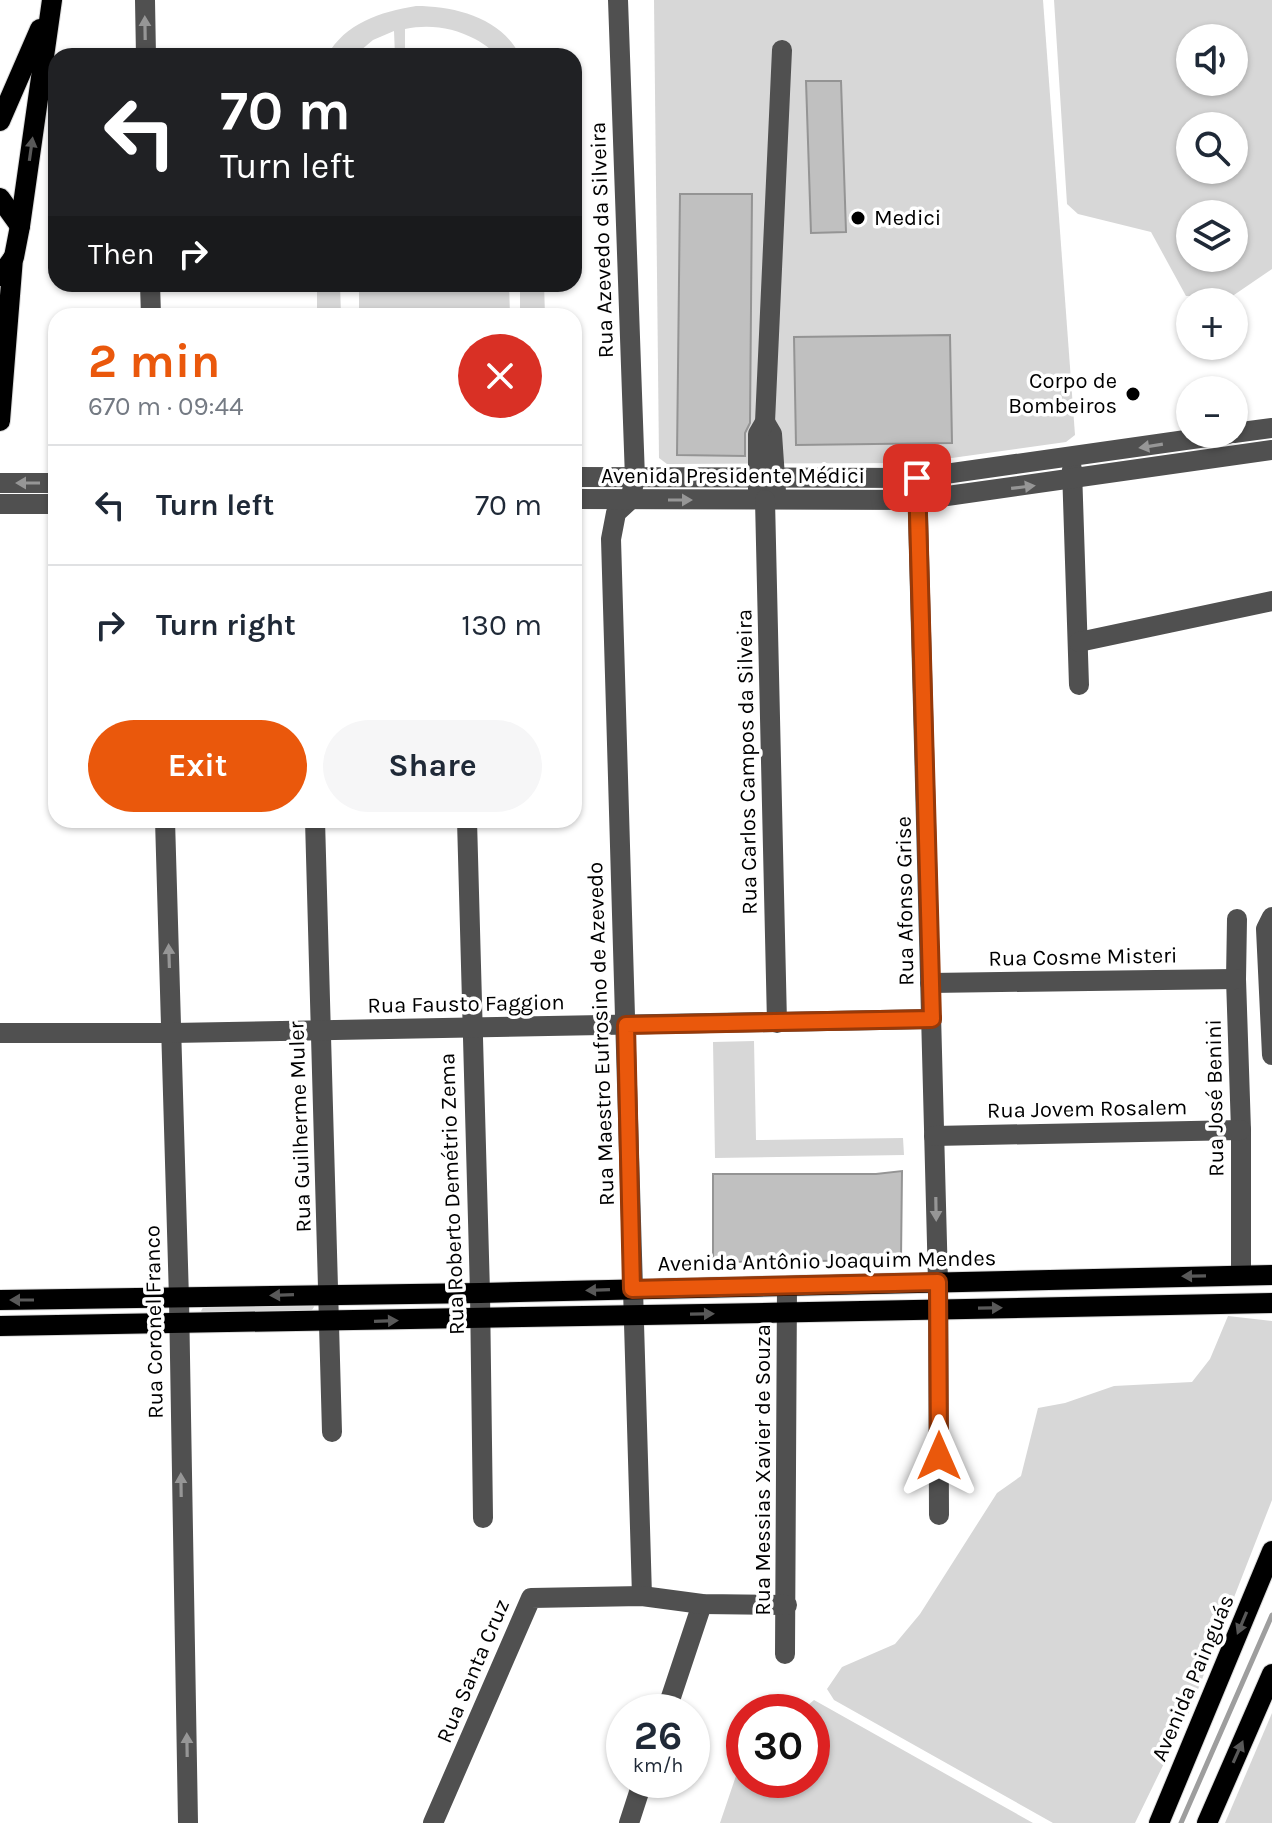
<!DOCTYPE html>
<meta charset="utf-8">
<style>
:root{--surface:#fff;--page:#f6f6f7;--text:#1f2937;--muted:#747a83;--line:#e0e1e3;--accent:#ea580c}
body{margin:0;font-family:Karla,sans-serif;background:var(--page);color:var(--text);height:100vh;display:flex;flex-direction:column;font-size:30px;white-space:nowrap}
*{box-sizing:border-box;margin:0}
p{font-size:26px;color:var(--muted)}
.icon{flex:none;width:44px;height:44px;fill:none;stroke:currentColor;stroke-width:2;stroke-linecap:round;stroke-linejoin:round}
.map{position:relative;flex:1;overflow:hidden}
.sheet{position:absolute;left:48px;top:308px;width:534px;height:520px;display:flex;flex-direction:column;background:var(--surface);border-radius:24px;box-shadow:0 2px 6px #0004}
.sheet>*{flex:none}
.guide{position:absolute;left:48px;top:48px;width:534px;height:244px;border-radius:24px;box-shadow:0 2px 6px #0004;background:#202124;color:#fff;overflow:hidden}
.buttons{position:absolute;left:1176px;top:24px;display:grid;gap:16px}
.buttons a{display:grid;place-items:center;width:72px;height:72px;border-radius:50%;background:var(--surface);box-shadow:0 2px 6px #0004;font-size:40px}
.speed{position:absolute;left:606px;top:1694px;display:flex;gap:16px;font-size:40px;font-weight:700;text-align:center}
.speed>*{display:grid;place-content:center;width:104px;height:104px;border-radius:50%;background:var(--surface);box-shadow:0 2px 6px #0004;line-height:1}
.speed small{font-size:20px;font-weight:400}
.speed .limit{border:12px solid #d22;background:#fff;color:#111}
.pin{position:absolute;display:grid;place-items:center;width:68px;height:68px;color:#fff;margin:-34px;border-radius:16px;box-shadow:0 4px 12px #0006}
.me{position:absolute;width:88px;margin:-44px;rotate:0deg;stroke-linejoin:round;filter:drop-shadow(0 0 6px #0008)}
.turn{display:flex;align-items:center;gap:28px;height:168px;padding:0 40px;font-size:36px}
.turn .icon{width:104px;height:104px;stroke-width:2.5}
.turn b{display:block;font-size:56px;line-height:68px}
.then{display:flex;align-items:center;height:76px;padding:0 40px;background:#0003;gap:16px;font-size:30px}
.round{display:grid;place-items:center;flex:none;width:84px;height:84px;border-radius:42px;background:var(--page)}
.headline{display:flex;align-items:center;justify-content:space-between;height:136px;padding:0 40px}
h1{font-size:48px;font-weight:700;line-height:60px;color:var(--accent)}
.action{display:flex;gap:16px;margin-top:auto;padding:16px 40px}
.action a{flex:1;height:92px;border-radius:48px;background:var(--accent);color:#fff;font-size:32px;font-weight:700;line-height:92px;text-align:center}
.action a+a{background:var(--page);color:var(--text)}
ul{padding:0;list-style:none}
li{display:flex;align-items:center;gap:24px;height:120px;padding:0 40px;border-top:2px solid var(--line)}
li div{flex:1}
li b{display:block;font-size:30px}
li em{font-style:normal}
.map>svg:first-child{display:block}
.green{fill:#d7d7d7;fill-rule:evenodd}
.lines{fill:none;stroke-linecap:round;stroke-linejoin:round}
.stream{stroke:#9e9e9e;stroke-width:5}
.building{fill:#c0c0c0;stroke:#949494;stroke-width:2}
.major-casing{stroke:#dbdbdb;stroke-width:22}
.minor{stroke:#505050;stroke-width:20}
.major{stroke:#000;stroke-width:20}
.oneway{fill:#969696}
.oneway2{fill:#595959}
.route-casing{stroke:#983908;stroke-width:20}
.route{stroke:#ea580c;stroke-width:14}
.poi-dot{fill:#000;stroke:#fff;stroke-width:3}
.labels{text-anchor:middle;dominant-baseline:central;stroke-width:7;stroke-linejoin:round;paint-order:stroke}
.poi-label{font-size:22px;fill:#000;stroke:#fff;text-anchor:start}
.street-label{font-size:22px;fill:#000;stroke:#fff}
</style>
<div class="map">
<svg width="1272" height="1823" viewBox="0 0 1272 1823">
<rect width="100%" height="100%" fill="#fff"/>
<!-- green -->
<g class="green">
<path d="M654 0H1043L1075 435 1066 442 916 463 667 464 659 458Z"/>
<path d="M1054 0H1272V269L1231 297 1186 296 1151 232 1078 214 1067 204ZM1190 38H1234V82H1190ZM1190 126H1234V170H1190ZM1190 214H1234V258H1190Z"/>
<path d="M416 6C455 6 502 18 520 56 488 56 499 52 475 39 453 27 428 24 405 29V56H395L394 31 373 40 354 56H327C345 23 380 12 416 6Z"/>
<path d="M317 284H340L341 316H317Z"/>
<path d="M359 284H509L510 316H359Z"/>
<path d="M520 284H544L545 316H520Z"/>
<path d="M754 1041 756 1140 903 1138 904 1155 715 1158 713 1042Z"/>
<path d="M205 1304H313L314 1307 310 1313 204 1315 201 1311Z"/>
<path d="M1228 1316 1272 1321V1500L1190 1710 1135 1823H1053L834 1700 827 1689 842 1667 895 1644 920 1614 997 1493 1021 1476 1038 1408 1065 1403 1114 1386 1192 1382 1210 1359Z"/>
<path d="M814 1700 1033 1823H720L740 1764 744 1761V1780H812V1712H800Z"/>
<path d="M1272 1713V1823H1225Z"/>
</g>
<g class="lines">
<!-- stream -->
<path class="stream" d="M1181 1823 1272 1615"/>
</g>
<!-- building -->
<g class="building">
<path d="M806 81H841L846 232 811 233Z"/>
<path d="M680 194H752L750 423 745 433V456L677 455Z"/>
<path d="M950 335 952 443 796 445 794 337Z"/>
<path d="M902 1171 901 1260 713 1262V1174H876Z"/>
</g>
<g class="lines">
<!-- major casing -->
<g class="major-casing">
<g id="major">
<path d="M0 121 40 29"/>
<path d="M0 198 20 226"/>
<path d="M0 276 14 257 20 226 52 0"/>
<path d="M0 421 13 258"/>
<path d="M0 1300 480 1293 1272 1275"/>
<path d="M0 1326C424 1322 848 1310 1272 1303"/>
<path d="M1159 1823 1272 1551"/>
<path d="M1207 1823 1272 1674"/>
</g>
</g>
<!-- minor -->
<g class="minor">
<path d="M145 0 146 56"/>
<path d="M618 0 635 478 630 500 616 513 611 539 642 1596"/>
<path d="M150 284 151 316"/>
<path d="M765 422 772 434 776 492"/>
<path d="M1234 433 1272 428"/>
<path d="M1072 469 1079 685"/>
<path d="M574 477 917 478 1228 434"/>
<path d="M917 478 938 1282 939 1515"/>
<path d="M0 483H56"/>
<path d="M758 492V434L765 422 782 50"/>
<path d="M574 499 919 500 1272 450"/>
<path d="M765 500 777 1023"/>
<path d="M0 504H56"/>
<path d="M1079 642 1272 601"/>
<path d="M165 820 179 1299 188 1823"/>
<path d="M315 820 332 1432"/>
<path d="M467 820 480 1293 483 1518"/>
<path d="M1237 919 1236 979 1241 1130V1275"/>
<path d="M930 983 1236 979"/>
<path d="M0 1033H172L932 1019"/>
<path d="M1272 1055 1266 929 1272 917"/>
<path d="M934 1136 1241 1130"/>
<path d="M785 1654 787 1286"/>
<path d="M666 1712 702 1604"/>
<path d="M433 1823 531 1598 642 1596 702 1604 787 1605"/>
<path d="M629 1823 643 1780"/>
</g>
<!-- major -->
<use href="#major" class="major"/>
</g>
<!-- one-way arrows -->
<defs><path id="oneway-solid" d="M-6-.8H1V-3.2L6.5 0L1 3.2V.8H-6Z" transform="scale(2)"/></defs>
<g class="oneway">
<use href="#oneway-solid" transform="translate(145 28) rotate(-91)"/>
<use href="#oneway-solid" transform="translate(1151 446) rotate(171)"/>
<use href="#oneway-solid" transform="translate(28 483) rotate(180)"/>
<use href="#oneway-solid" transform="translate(1023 487) rotate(-7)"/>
<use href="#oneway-solid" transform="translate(680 500)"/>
<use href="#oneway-solid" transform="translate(169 956) rotate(-92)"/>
<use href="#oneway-solid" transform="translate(936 1209) rotate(89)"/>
<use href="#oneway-solid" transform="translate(181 1485) rotate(-91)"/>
<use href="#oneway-solid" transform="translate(187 1745) rotate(-91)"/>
</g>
<g class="oneway2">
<use href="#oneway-solid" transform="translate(31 149) rotate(-82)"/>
<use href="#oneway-solid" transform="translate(1194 1276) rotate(179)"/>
<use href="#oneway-solid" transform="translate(598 1290) rotate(178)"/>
<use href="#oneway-solid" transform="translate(282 1295) rotate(178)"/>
<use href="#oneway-solid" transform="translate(22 1300) rotate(180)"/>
<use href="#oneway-solid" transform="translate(990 1308) rotate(-1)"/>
<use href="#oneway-solid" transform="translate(702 1314) rotate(-1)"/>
<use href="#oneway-solid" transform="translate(386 1321) rotate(-2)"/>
<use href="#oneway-solid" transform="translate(1242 1623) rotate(113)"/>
<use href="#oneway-solid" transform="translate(1238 1752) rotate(-66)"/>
</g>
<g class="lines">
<!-- route casing -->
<g class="route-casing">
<path id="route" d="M917 478 932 1019 626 1025 632 1289 938 1282 939 1456"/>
</g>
<!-- route -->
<use href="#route" class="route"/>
</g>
<!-- markers -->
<g class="poi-dot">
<circle cx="858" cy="218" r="8"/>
<circle cx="1133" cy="394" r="8"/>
</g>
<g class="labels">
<!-- poi labels -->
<g class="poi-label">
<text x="874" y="218">Medici</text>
<text x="1117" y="381" text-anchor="end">Corpo de<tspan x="1117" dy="25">Bombeiros</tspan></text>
</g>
<!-- street labels -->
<g class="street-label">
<text transform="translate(602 240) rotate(-92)">Rua Azevedo da Silveira</text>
<text x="733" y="476">Avenida Presidente Médici</text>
<text transform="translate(747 762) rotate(-91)">Rua Carlos Campos da Silveira</text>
<text transform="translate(905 901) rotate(-91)">Rua Afonso Grise</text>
<text transform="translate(1083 957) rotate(-1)">Rua Cosme Misteri</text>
<text transform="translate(466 1004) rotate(-1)">Rua Fausto Faggion</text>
<text transform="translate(601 1034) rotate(-92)">Rua Maestro Eufrosino de Azevedo</text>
<text transform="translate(1215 1098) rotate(-91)">Rua José Benini</text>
<text transform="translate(1087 1109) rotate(-1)">Rua Jovem Rosalem</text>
<text transform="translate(300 1127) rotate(-92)">Rua Guilherme Muler</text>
<text transform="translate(452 1194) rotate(-92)">Rua Roberto Demétrio Zema</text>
<text transform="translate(827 1261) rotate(-1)">Avenida Antônio Joaquim Mendes</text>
<text transform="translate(154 1322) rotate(-91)">Rua Coronel Franco</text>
<text transform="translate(763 1470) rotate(-90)">Rua Messias Xavier de Souza</text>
<text transform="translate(473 1671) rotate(-67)">Rua Santa Cruz</text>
<text transform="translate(1193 1678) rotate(-67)">Avenida Painguás</text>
</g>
</g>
</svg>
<div class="buttons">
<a><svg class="icon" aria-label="sound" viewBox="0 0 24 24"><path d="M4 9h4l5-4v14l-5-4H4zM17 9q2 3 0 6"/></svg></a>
<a><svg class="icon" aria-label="search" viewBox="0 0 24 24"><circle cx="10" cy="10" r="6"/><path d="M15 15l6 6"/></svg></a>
<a><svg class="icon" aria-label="layers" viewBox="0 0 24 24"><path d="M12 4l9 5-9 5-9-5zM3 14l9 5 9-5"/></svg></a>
<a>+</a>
<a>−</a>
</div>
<div class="speed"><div>26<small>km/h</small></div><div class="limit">30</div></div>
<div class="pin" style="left:917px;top:478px;background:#d93025"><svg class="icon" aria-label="arrive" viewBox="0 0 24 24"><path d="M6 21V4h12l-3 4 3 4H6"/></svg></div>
<svg class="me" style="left:939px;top:1456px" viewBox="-20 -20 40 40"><path d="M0-17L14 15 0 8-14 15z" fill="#ea580c" stroke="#fff" stroke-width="4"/></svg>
<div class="guide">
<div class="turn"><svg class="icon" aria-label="left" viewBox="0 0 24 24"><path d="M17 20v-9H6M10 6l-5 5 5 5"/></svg><div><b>70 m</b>Turn left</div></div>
<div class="then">Then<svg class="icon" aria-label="right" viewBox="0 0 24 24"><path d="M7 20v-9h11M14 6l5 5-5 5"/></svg></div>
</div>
<section class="sheet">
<div class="headline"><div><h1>2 min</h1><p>670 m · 09:44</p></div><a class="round" style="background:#d93025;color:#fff"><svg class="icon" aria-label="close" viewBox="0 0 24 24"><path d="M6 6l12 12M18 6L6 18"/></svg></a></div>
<ul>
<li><svg class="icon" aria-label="left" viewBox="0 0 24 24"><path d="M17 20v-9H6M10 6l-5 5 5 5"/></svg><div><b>Turn left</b></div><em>70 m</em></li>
<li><svg class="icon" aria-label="right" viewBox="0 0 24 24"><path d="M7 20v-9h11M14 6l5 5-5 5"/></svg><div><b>Turn right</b></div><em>130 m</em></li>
</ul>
<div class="action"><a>Exit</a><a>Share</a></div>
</section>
</div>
